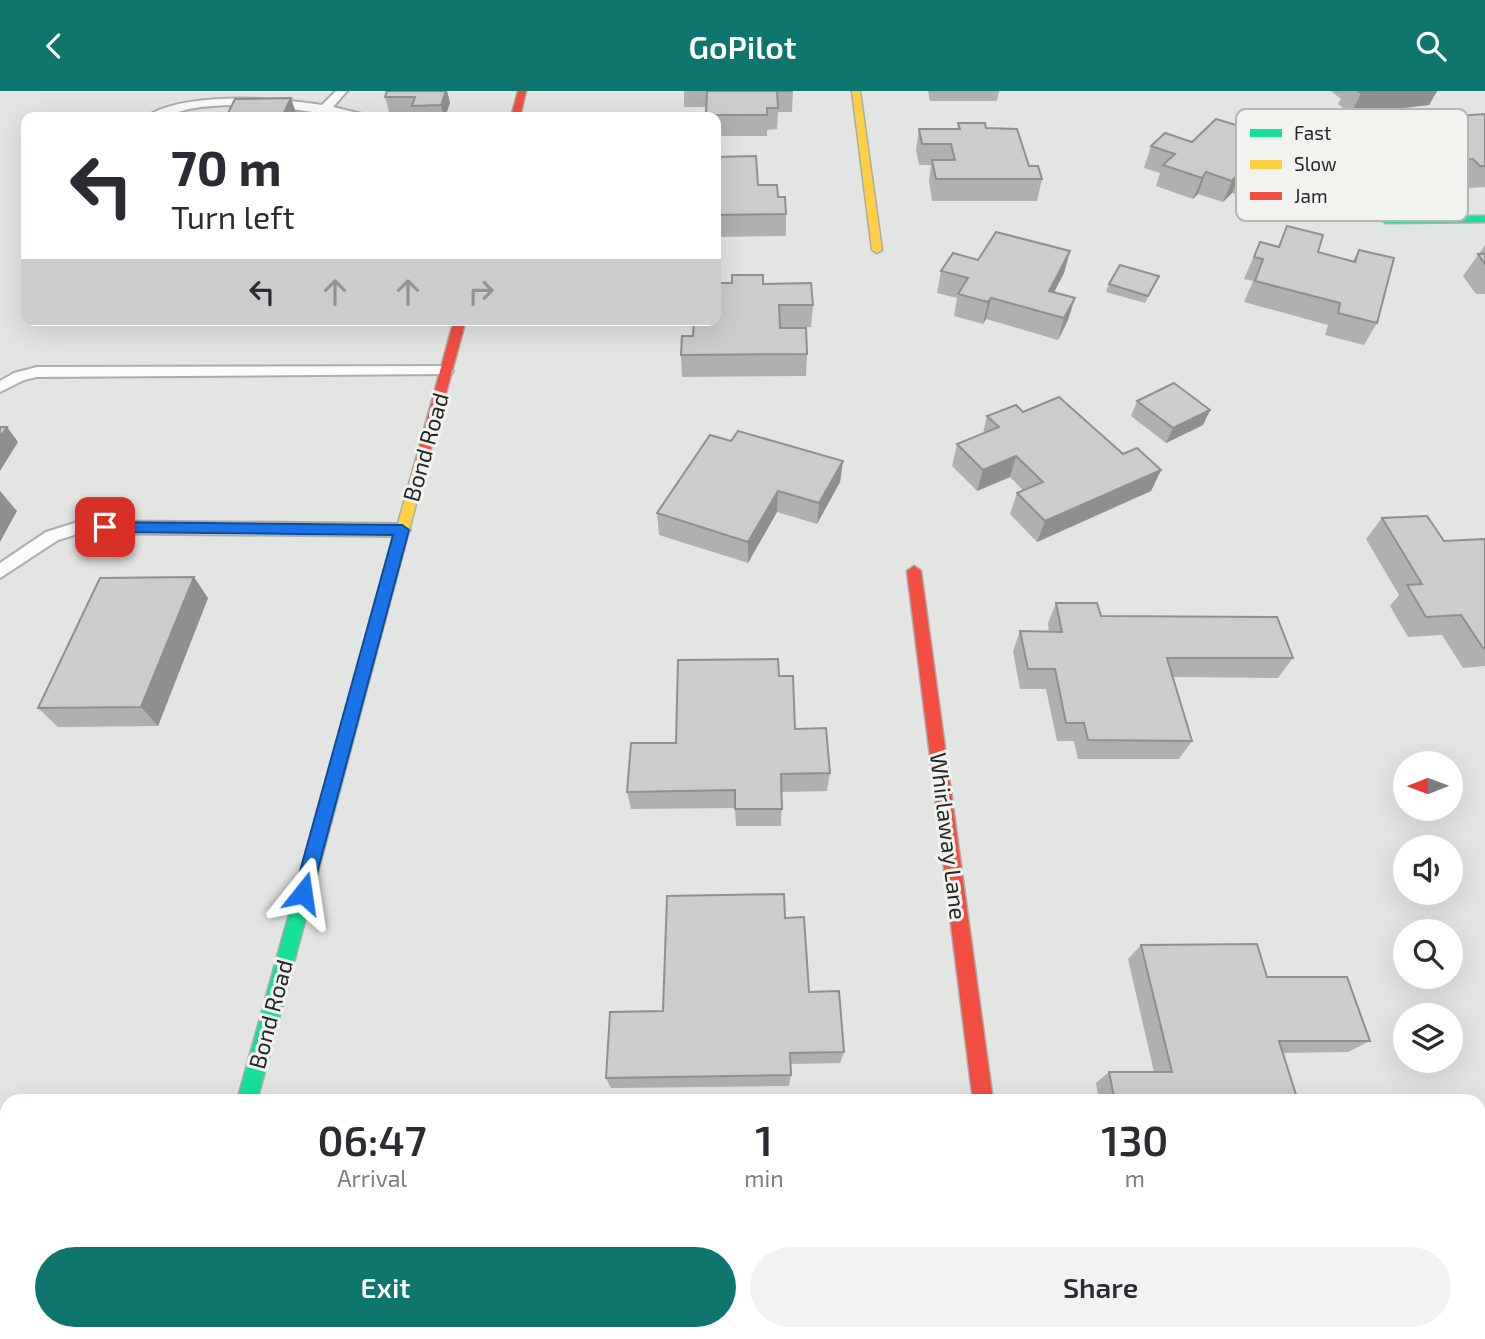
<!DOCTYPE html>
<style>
:root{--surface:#fff;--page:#f2f2f3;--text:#2b2b33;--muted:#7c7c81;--accent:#0f766e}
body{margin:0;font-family:"Exo 2",sans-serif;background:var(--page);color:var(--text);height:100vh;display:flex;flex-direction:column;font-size:26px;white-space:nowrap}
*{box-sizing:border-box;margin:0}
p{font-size:23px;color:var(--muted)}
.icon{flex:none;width:38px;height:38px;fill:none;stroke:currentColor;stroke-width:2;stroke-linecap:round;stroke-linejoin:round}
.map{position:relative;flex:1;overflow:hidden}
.drawer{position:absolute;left:0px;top:1003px;width:1486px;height:247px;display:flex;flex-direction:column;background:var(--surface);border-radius:21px 21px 0 0;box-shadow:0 7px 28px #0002}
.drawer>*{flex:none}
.banner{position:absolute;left:21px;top:21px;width:700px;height:214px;border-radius:14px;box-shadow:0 7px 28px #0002;background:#fff;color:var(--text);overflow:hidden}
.needle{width:46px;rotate:269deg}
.controls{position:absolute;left:1393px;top:660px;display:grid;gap:14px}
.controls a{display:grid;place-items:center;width:70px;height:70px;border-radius:50%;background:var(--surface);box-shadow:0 7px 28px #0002;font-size:35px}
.pin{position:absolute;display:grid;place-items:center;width:60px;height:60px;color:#fff;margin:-30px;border-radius:14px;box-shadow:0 4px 10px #0006}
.me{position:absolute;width:77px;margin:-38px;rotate:15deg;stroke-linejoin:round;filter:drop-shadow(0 0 5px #0008)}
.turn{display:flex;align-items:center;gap:24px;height:147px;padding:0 35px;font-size:32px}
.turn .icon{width:91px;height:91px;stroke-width:2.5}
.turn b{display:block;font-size:49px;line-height:60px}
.lanes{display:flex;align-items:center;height:66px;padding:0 35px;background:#0003;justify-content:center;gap:35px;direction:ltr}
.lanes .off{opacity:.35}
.eta{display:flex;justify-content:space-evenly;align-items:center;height:119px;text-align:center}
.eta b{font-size:42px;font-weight:600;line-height:49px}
.action{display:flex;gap:14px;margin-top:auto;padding:14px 35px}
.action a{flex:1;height:80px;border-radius:42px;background:var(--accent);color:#fff;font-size:28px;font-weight:600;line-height:80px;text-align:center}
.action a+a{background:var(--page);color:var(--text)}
header{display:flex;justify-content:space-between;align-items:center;height:91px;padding:0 35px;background:var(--accent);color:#fff;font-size:32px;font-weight:600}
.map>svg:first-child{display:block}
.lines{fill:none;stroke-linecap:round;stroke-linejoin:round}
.lane-casing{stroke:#abadaa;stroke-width:4}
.street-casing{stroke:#abadaa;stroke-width:4}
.fast-casing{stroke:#abadaa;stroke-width:3}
.slow-casing{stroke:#abadaa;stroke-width:3}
.jam-casing{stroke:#abadaa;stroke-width:3}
.lane{fill:#fbfbfb;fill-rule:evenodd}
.street{fill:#fbfbfb;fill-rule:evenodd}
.fast{fill:#16e098;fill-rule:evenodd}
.slow{fill:#ffcf43;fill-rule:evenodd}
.jam{fill:#f24e42;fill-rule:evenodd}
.wall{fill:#afb0af}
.shaded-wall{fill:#8f908e}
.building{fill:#cccdcb;stroke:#8f908e;stroke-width:2}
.route{fill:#1a73e8;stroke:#114b97;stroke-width:2}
.labels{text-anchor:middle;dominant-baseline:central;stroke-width:6;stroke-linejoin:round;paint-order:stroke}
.street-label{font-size:23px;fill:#272826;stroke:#f0f3ee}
.key{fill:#f0f3ee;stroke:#b4b6b2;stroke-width:2}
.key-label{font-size:19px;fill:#272826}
</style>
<header><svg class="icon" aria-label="back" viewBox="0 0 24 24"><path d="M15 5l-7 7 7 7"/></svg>GoPilot<svg class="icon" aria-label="search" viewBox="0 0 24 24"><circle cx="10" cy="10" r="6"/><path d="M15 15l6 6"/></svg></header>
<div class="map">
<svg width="1485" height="1248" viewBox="0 0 1485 1248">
<rect width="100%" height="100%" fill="#e3e5e2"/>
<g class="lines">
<!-- lane casing -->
<g class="lane-casing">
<g id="lane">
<path d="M336 0H347L333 16 366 24 367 26C324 26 282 13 237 14 221 14 204 15 189 18 173 22 162 27 146 26 183 0 278 7 322 14Z"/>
<path d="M446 275 453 280 451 283 37 286 24 289 0 301V290L14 282 37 276Z"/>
<path d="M81 430 402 433 410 439 402 445 81 442 58 449 0 487V472L46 441Z"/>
</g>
</g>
<!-- street casing -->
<g class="street-casing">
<path id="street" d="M986 1242H1041L1042 1248H986Z"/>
</g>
<!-- fast casing -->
<g class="fast-casing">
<g id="fast">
<path d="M1485 125V131L1386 132 1381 129 1386 126Z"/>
<path d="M339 665 345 667 347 672 257 1010H237L331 672 333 667Z"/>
<path d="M173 1242H195L194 1248H172Z"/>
</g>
</g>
<!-- slow casing -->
<g class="slow-casing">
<g id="slow">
<path d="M852 0H860L882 159 877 162 872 159Z"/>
<path d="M422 364 428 368 347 672 345 677 339 679 333 677 331 672 416 368Z"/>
</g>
</g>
<!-- jam casing -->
<g class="jam-casing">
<g id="jam">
<path d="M518 0H526L520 26H511Z"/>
<path d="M454 229H466L428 368 422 372 416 368Z"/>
<path d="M914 475 921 480 993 1010H973L907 480Z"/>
</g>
</g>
<!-- lane -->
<use href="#lane" class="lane"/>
<!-- street -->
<use href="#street" class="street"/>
<!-- fast -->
<use href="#fast" class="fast"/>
<!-- slow -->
<use href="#slow" class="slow"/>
<!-- jam -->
<use href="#jam" class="jam"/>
</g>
<!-- wall -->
<g class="wall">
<path d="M387 0H447L450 12 445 26H415L413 21H389L385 6Z"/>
<path d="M684 0H793L792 21H778L777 38 767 39V45H716V26H706V16H684Z"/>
<path d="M928 0H999L997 10H930Z"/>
<path d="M1331 0H1437L1429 14 1351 23 1338 13 1341 8Z"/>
<path d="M1485 23V96L1467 97 1460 90 1428 92 1412 75 1423 55 1415 48 1427 27Z"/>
<path d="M958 32 986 37 1029 75 1042 88 1037 110H932L929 91 931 74H919L916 59 919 38H957Z"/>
<path d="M1316 46 1375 73 1367 88 1335 90 1309 61Z"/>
<path d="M1192 51 1277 71 1274 74 1282 77 1273 98 1260 112 1232 102 1223 111 1198 103 1193 108 1156 95 1160 82 1144 77 1151 55Z"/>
<path d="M716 66 758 94 778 106 786 123V145L716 146Z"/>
<path d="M1287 135 1318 161 1353 170 1359 159 1377 232 1364 254 1325 244 1328 234 1244 211 1253 190 1244 188 1260 151 1278 156Z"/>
<path d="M1485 154V203H1476L1463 185Z"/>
<path d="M1070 160 1064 182 1054 201 1068 229 1058 249 986 228 983 233 954 225 957 207 937 202 941 180 978 169Z"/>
<path d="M1159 185 1145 212 1106 201 1109 193Z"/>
<path d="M763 193 813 214 811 236H780L807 263 806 285 682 286 681 264 693 245Z"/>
<path d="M1137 310 1210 319 1203 334 1166 352 1131 325Z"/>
<path d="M1023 321 1161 379 1151 400 1037 451 1010 423 1017 402 1023 399 1010 386 977 400 952 375 957 353 983 343 987 325Z"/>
<path d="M731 350 843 370 840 391 817 433 777 421 748 472 659 444 657 422Z"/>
<path d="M1382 427 1444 450 1485 448V575L1463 577 1442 544 1408 546 1390 515 1399 504 1366 448Z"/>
<path d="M208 507 158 635 58 636 38 617Z"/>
<path d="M1056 512 1101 525 1293 567 1278 587 1173 586 1192 650 1179 668H1078L1074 650H1057L1046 598H1020L1013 560 1020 540 1049 541 1048 532Z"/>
<path d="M779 585 795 638 830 682 827 700 782 701 781 735H736L735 717 631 718 627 701 676 652Z"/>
<path d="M785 827 809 901 844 961 840 972 790 973 791 984 789 995 611 997 606 987 663 920Z"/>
<path d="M1141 854 1267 886 1370 950 1348 961 1283 962 1298 1010H1099L1096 992 1109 981H1154L1128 868Z"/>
<path d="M1479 1205 1485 1248H1463L1461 1242H1479Z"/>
</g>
<!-- shaded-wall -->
<g class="shaded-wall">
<path d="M446 0H447L450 12 445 26H444L441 14Z"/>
<path d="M1381 0H1437L1429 14 1351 23 1361 2Z"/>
<path d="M291 7 296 22 294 26H282Z"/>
<path d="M1286 49 1277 71 1262 88 1266 72Z"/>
<path d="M1282 77 1273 98 1260 112 1270 90Z"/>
<path d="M1241 80 1232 102 1223 111 1232 90Z"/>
<path d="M1206 81 1198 103 1193 108 1202 87Z"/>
<path d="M1070 160 1064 182 1043 222 1049 200Z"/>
<path d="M991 207 986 228 983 233 988 211Z"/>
<path d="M1075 207 1068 229 1058 249 1064 227Z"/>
<path d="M1210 319 1203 334 1166 352 1173 337Z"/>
<path d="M7 336 18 351 0 380V346Z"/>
<path d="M1016 365 1010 386 977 400 983 379Z"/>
<path d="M843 370 840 391 817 433 819 412Z"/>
<path d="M1161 379 1151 400 1037 451 1045 430Z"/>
<path d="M0 400 17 420 0 451Z"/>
<path d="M778 400 777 421 748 472V451Z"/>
<path d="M194 486 208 507 158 635 141 616Z"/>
</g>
<!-- building -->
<g class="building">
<path d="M387 0H446L441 14 412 15 415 6H385Z"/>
<path d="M707 0H793H777L778 17H767V24H706Z"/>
<path d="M1358 0H1381L1361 2Z"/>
<path d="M291 7 282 26H226L235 8Z"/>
<path d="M1485 23V75H1480L1473 68 1440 71 1424 54 1453 52 1427 27Z"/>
<path d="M1216 28 1286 49 1266 72 1282 77 1270 90 1241 80 1232 90 1206 81 1202 87 1163 74 1175 63 1151 55 1165 42 1192 51Z"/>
<path d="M958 32H985L986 37 1017 38 1029 75H1038L1042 88H936L932 69H955L951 53H922L919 38H960Z"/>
<path d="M756 65 758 94H777L778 106H785L786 123 716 124V66Z"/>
<path d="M1287 135 1323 144 1318 161 1355 171 1359 159 1394 167 1377 232 1338 222 1340 212 1255 190 1263 168 1254 166 1260 151 1279 156Z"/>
<path d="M996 141 1070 160 1049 200 1075 207 1064 227 991 207 988 211 958 203 968 187 941 180 953 162 978 169Z"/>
<path d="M1478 163H1485V173Z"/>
<path d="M1120 174 1159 185 1148 205 1109 193Z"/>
<path d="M732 184H763V193L811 192 813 214H779L780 237H806L807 263 681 264 682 245H693L694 229H716V192H732Z"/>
<path d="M1174 292 1210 319 1173 337 1137 310Z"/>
<path d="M1059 306 1123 363 1137 357 1161 379 1045 430 1017 402 1043 391 1016 365 983 379 957 353 999 336 987 325 1016 314 1023 321Z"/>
<path d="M0 336H7L0 346Z"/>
<path d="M738 340 843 370 819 412 778 400 748 451 657 422 710 344 731 350Z"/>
<path d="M1427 425 1444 450 1485 448V557H1483L1461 524 1426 526 1407 494 1422 493 1382 427Z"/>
<path d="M194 486 141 616 38 617 100 487Z"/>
<path d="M1056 512H1097L1101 525 1277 526 1293 567H1167L1192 650 1088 649 1084 632H1066L1055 578H1028L1020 540 1062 541Z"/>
<path d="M778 568 779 585H793L795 638 826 637 830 682 781 683 782 718H735V699L627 701 631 652H676L678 569Z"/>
<path d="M784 803 785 827 804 826 809 901 839 900 844 961 790 962 791 984 606 987 610 921 663 920 667 805Z"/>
<path d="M1257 853 1267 886H1347L1370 950H1279L1298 1010H1115L1109 981H1172L1141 854Z"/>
<path d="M1479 1205H1485V1248H1484L1479 1233Z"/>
</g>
<!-- route -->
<path class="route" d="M105 431 402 434 409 439 310 808 303 810 297 808 294 802 393 444 105 441 98 436Z"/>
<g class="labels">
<!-- street labels -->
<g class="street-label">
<text transform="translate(425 356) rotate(-74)">Bond Road</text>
<text transform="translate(949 745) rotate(83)">Whirlaway Lane</text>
<text transform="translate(270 923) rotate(-75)">Bond Road</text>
</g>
</g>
<!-- legend -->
<rect x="1236" y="18" width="232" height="112" rx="10" class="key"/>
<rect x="1250" y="38" width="32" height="8" fill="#16e098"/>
<rect x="1250" y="69" width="32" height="9" fill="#ffcf43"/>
<rect x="1250" y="101" width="32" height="8" fill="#f24e42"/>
<g class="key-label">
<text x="1294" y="49">Fast</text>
<text x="1294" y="80">Slow</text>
<text x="1294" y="112">Jam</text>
</g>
</svg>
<div class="controls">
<a><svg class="needle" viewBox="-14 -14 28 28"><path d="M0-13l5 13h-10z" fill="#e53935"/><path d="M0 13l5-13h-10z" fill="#7c7c81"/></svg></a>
<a><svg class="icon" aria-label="sound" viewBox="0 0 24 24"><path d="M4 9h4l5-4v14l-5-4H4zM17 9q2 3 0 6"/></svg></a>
<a><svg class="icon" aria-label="search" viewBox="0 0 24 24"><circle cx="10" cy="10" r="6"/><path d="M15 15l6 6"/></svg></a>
<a><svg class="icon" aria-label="layers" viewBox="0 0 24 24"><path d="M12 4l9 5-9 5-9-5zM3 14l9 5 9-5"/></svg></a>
</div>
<div class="pin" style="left:105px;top:436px;background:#d93025"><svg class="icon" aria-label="arrive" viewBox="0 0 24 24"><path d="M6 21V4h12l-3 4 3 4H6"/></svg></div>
<svg class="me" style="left:303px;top:802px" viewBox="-20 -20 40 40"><path d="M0-17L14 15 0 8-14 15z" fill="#1a73e8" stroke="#fff" stroke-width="4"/></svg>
<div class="banner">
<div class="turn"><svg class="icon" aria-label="left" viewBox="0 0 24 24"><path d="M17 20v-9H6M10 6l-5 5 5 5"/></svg><div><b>70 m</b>Turn left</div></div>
<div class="lanes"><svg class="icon" aria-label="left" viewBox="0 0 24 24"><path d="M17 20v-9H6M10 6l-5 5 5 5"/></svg><svg class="icon off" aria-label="ahead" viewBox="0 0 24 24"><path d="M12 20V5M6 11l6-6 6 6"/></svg><svg class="icon off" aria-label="ahead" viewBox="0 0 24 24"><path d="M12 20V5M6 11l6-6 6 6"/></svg><svg class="icon off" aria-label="right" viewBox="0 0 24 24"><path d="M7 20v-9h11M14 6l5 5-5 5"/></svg></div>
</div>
<section class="drawer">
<div class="eta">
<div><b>06:47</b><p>Arrival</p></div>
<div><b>1</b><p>min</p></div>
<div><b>130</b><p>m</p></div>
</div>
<div class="action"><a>Exit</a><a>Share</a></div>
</section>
</div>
